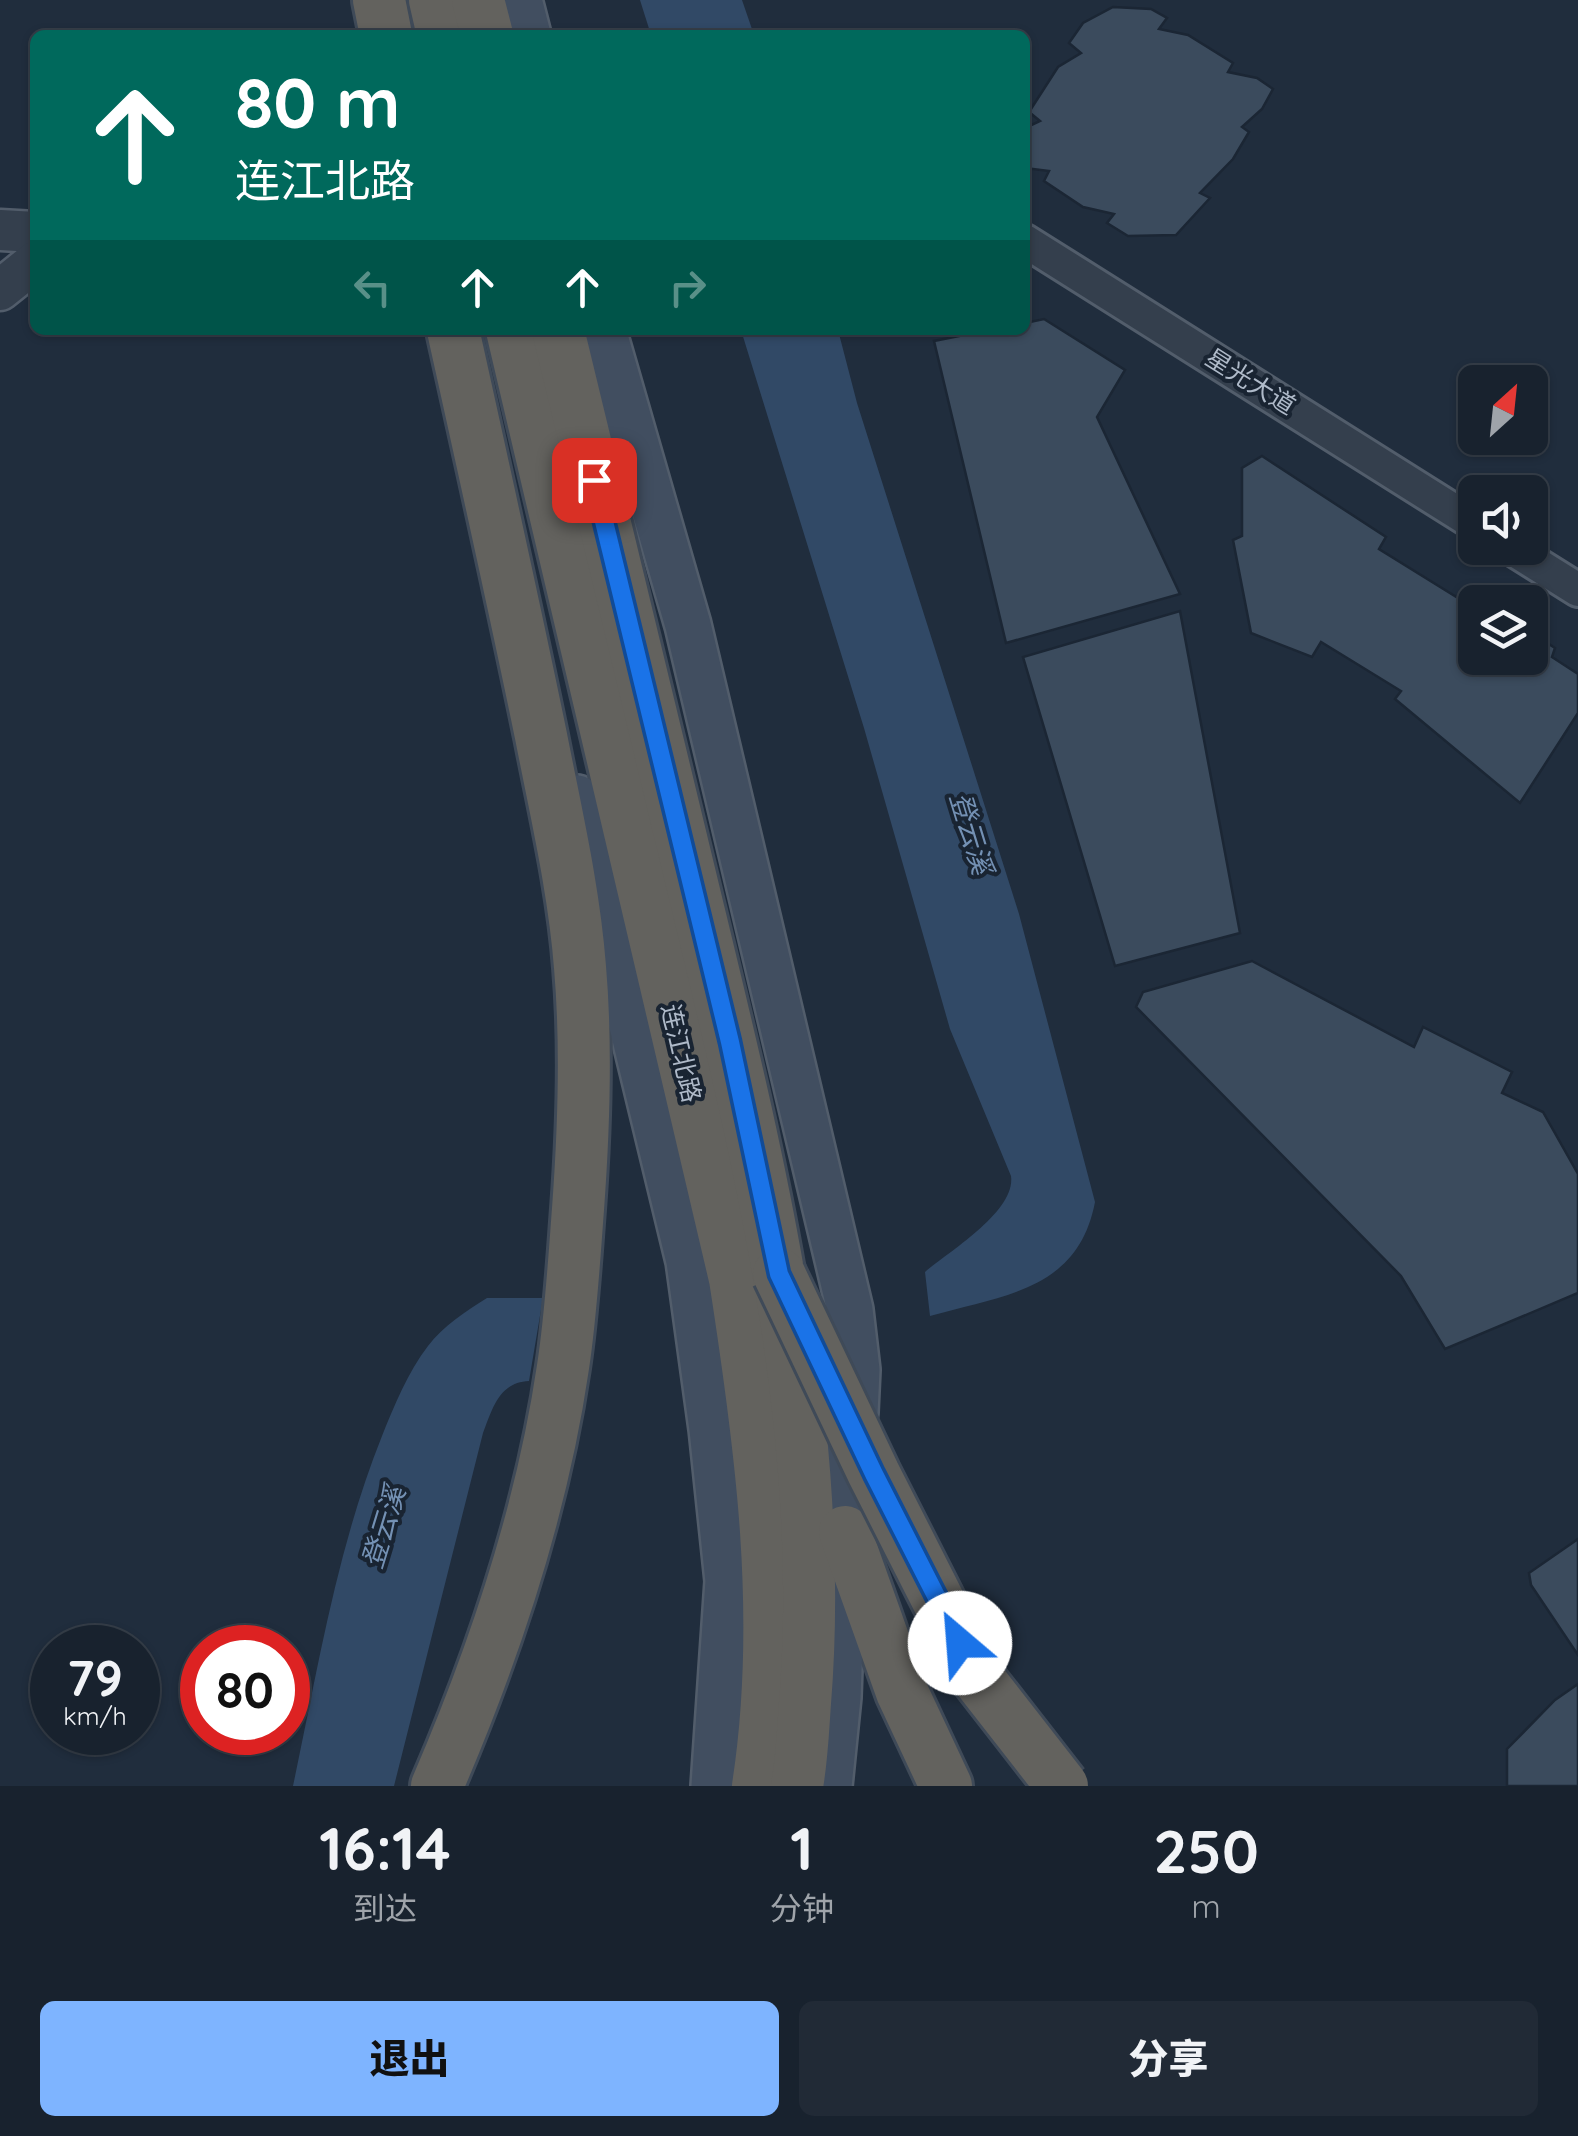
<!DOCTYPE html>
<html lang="zh">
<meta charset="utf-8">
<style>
:root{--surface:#18222e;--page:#212a36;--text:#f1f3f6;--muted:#9fa4aa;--line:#363f4a;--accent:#7eb4ff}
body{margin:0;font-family:Quicksand,"Noto Sans SC",sans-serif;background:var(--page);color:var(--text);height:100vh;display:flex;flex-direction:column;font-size:38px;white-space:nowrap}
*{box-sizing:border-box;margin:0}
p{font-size:32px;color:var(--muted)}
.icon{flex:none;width:55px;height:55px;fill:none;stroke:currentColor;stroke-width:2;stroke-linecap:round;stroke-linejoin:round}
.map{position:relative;height:1786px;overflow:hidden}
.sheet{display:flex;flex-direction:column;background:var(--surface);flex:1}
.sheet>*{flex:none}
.guide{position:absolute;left:30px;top:30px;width:1000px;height:305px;border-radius:15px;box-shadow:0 2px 8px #0004,0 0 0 2px var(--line);background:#00695c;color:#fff;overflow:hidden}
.needle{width:65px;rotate:27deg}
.fabs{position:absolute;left:1458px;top:365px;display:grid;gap:20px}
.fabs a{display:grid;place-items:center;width:90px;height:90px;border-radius:15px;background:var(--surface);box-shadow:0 2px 8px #0004,0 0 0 2px var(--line);font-size:50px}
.speed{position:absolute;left:30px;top:1625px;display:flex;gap:20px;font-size:50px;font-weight:700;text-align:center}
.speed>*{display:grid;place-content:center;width:130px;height:130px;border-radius:50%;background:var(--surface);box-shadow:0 2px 8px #0004,0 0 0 2px var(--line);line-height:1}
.speed small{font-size:25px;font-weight:400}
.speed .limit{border:15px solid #d22;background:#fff;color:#111}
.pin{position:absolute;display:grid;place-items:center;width:85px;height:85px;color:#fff;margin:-42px;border-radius:20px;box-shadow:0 5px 15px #0006}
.me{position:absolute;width:110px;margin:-55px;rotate:333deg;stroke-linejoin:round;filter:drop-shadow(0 0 8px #0008)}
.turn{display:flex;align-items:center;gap:35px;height:210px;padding:0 40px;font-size:45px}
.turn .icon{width:130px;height:130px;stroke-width:2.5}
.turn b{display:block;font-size:70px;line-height:85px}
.lanes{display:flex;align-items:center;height:95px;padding:0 40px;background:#0003;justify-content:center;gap:50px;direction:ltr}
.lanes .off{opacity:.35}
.eta{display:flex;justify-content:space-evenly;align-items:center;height:170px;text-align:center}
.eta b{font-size:60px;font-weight:800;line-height:70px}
.action{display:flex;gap:20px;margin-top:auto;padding:20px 40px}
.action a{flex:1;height:115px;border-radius:15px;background:var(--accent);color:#111;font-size:40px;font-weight:800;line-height:115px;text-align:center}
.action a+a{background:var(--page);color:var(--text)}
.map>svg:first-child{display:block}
.water{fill:#314966}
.building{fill:#3b4b5d;stroke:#1b2634;stroke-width:2.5}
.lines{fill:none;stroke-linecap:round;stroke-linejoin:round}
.minor-casing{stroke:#525d6b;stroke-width:38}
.tertiary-casing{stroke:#525d6b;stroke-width:45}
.secondary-casing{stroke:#525d6b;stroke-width:50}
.trunk-casing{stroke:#3f4a58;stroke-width:58}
.minor{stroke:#343f4d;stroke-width:32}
.tertiary{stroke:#343f4d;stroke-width:40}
.secondary{stroke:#414e60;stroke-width:45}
.trunk{stroke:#63625e;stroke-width:52}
.trunk-bridge-casing{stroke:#3f4a58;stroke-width:58;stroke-linecap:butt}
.trunk-bridge{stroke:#63625e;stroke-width:52}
.route-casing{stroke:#114b97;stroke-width:25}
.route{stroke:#1a73e8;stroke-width:18}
.labels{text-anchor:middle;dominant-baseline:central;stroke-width:8;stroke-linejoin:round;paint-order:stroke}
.street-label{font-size:25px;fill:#afbac9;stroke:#192432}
.water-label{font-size:28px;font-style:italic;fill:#7491b4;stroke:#192432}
</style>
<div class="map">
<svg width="1578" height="1786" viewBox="0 0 1578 1786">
<rect width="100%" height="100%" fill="#202d3d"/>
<!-- water -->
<g class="water">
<path d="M640 0H742L754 35H651Z"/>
<path d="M741 330H838L857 403 1019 914 1095 1202C1078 1291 1003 1295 930 1316L925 1272C950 1251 1016 1211 1011 1176L950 1029 864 728Z"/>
<path d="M487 1298H543L529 1381C499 1382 492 1410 483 1433L394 1786H293C318 1668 337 1548 382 1436 394 1406 408 1372 428 1346 443 1326 466 1311 487 1298Z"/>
</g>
<!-- building -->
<g class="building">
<path d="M1113 7 1151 9 1167 18 1159 29 1188 35 1233 63 1228 72 1257 78 1273 89 1262 109 1242 127 1249 132 1233 159 1200 193 1210 198 1176 235 1128 236 1107 223 1114 214 1083 207 1044 181 1049 171 1025 168V128L1040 121 1029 112 1058 67 1081 53 1069 43 1083 23Z"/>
<path d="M1044 319 1125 370 1097 417 1180 594 1006 643 934 341 989 330H1025V323Z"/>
<path d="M1262 456 1386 537 1379 549 1458 598 1463 589 1484 602H1475V658H1530V632L1555 648 1552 657 1578 674V713L1520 803 1395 699 1401 691 1321 642 1312 657 1251 633 1233 540 1242 536V468Z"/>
<path d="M1180 611 1240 933 1115 966 1023 657Z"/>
<path d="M1252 961 1414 1047 1423 1027 1512 1072 1502 1093 1543 1112 1578 1174V1293L1445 1349 1401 1276 1136 1007 1143 992Z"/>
<path d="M1578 1539V1655L1531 1585 1529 1573Z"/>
<path d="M1578 1684V1786H1507V1749L1555 1700Z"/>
</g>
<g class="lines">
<!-- minor casing -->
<g class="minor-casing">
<g id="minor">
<path d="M1025 241 1475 524"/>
<path d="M1511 548 1578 590"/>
</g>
</g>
<!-- tertiary casing -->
<g class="tertiary-casing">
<g id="tertiary">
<path d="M0 230 35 232"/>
<path d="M0 290 35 262"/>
</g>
</g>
<!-- secondary casing -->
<g class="secondary-casing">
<g id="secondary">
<path d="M519 0 528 35"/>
<path d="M603 330 688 625 850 1310 857 1370 855 1412 846 1474 838 1697 829 1786"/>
<path d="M577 798 689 1261 712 1429 728 1581 714 1786"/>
</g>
</g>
<!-- trunk casing -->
<g class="trunk-casing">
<g id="trunk">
<path d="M379 0 386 35"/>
<path d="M435 0 443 35"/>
<path d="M478 0 487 35"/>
<path d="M512 330 735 1279C761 1446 784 1617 758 1786"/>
<path d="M558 330C604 521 651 713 697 904 760 1164 827 1433 805 1703 803 1731 802 1759 797 1786"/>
<path d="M845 1532 902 1692 946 1786"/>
<path d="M437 1786C494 1654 542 1510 563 1367 571 1315 574 1262 578 1209 584 1128 587 1048 580 967 574 889 556 813 541 736 513 600 483 465 453 330"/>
</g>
</g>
<!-- minor -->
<use href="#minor" class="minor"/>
<!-- tertiary -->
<use href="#tertiary" class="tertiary"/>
<!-- secondary -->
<use href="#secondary" class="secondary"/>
<!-- trunk -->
<use href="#trunk" class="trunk"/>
<!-- trunk-bridge casing -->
<g class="trunk-bridge-casing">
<path id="trunk-bridge" d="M779 1274 874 1474 977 1677 1062 1786"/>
</g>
<!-- trunk-bridge -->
<use href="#trunk-bridge" class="trunk-bridge"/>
</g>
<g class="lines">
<!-- route casing -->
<g class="route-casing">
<path id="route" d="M594 480 730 1042 779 1274 874 1474 960 1643"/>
</g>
<!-- route -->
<use href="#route" class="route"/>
</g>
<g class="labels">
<!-- street labels -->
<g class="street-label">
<text transform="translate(1251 381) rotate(32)">星光大道</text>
<text transform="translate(682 1053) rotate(77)">连江北路</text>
</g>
<!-- water labels -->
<g class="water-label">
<text transform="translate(972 833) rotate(73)">登云溪</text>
<text transform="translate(383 1527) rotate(-73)">登云溪</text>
</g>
</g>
</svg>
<div class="fabs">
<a><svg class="needle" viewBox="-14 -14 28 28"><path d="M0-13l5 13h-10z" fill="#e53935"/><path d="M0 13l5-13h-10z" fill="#9fa4aa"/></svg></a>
<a><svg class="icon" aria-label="sound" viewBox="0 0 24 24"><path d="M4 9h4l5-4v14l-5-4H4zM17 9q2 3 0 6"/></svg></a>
<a><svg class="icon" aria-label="layers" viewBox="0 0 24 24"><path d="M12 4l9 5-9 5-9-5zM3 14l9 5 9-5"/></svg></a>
</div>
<div class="speed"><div>79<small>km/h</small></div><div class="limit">80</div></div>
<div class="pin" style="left:594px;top:480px;background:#d93025"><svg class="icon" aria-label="arrive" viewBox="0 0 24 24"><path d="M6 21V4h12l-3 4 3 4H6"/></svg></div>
<svg class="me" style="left:960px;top:1643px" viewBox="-20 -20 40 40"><circle r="19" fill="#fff"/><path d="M0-13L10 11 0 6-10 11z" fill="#1a73e8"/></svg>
<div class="guide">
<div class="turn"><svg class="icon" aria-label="ahead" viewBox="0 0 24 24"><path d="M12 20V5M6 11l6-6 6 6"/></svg><div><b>80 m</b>连江北路</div></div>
<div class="lanes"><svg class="icon off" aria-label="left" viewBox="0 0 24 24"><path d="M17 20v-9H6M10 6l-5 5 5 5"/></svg><svg class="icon" aria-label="ahead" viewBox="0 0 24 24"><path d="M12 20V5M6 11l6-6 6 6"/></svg><svg class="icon" aria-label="ahead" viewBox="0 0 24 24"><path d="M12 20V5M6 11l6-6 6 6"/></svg><svg class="icon off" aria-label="right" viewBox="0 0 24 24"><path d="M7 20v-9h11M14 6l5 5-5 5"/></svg></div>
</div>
</div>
<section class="sheet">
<div class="eta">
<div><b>16:14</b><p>到达</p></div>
<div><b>1</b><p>分钟</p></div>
<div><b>250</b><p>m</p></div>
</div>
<div class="action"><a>退出</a><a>分享</a></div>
</section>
